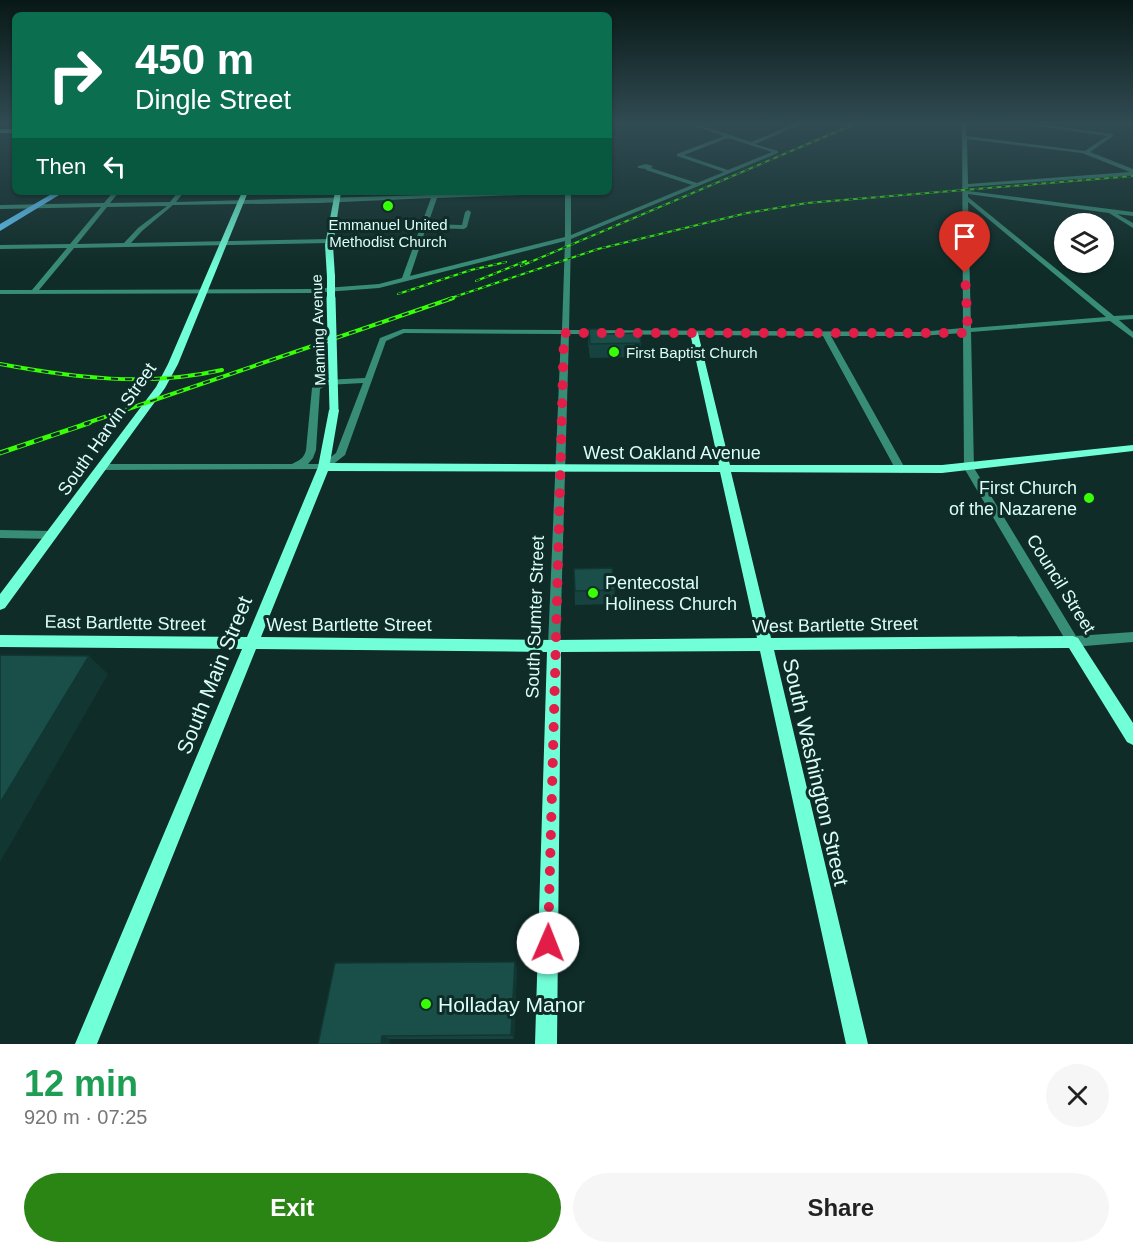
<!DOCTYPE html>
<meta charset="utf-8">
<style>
:root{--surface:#fff;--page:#f6f6f6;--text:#222;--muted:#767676;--accent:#2b8515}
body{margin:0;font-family:Arial,sans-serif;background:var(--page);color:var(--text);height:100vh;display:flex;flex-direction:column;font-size:22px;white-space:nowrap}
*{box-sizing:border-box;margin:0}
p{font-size:20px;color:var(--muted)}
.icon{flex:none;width:33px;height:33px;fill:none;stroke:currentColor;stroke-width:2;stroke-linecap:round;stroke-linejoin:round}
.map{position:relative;height:1044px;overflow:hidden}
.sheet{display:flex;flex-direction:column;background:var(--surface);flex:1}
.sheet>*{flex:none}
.top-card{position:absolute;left:12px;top:12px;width:600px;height:183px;border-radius:9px;box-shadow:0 2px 4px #0004;background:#0b6e4f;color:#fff;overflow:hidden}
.tools{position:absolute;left:1054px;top:213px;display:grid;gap:12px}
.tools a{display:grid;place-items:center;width:60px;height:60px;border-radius:50%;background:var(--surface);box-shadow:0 2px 4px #0004;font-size:30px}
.pin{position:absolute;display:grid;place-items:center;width:51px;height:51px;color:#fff;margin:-62px -26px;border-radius:50% 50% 50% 0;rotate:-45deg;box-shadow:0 0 6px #0007}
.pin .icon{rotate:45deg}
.me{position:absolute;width:66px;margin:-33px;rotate:1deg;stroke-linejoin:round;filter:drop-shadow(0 0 4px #0008)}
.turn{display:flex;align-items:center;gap:21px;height:126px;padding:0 24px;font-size:27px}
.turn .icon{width:78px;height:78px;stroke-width:2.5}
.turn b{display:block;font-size:42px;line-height:51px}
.then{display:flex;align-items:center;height:57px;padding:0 24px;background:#0003;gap:12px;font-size:22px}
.round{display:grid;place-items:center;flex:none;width:63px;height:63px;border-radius:32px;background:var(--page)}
.summary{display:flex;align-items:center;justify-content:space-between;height:102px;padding:0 24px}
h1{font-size:36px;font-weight:600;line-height:45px;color:#1e9e55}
.action{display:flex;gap:12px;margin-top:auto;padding:12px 24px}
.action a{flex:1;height:69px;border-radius:36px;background:var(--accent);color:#fff;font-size:24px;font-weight:600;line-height:69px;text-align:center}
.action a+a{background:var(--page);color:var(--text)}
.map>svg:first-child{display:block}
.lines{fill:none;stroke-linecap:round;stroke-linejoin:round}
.street{fill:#388d77;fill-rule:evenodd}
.secondary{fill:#71ffd8;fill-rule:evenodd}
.primary{fill:#61cbff;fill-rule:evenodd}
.rail-far2-casing{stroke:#37ff06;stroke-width:2}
.rail-far1-casing{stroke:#37ff06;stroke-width:4}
.rail-casing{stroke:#37ff06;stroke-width:5}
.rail-far2{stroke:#0f2c28;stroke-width:1.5;stroke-dasharray:4.5;stroke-linecap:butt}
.rail-far1{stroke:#0f2c28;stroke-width:2;stroke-dasharray:7;stroke-linecap:butt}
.rail{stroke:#0f2c28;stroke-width:3;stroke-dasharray:9;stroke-linecap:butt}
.secondary-bridge-far1{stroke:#71ffd8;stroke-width:8}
.secondary-bridge{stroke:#71ffd8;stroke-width:9}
.wall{fill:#16433f}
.shaded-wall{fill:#123733}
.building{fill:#1a4e49;stroke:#123733;stroke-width:1.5}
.route{stroke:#e11d48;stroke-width:10;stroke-dasharray:0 18}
.poi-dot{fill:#37ff06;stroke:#0f2c28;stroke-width:2}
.labels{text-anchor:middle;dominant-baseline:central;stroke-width:6;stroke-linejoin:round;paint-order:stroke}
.far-poi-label{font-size:15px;fill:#dafff8;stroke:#0f2c28}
.far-street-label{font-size:15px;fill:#dafff8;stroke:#0f2c28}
.street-label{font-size:18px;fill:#dafff8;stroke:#0f2c28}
.poi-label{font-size:18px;fill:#dafff8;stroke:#0f2c28;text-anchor:end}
.near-street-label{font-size:21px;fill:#dafff8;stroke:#0f2c28}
.near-poi-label{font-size:21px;fill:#dafff8;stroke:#0f2c28;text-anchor:start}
</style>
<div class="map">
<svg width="1133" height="1044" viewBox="0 0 1133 1044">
<rect width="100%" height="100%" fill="#0f2c28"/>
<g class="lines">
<!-- street -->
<g class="street">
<path d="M686 123H693L751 142 798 123H804L755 144 778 151V153L571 239 569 330 920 332 963 328 962 123H966V136L1085 151 1107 136 1017 123H1030L1113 134V136L1090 152 1133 169V175L968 187V191L1133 212V216L1117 214 1133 223V228L1109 213 968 194V197L1114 316 1133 315V319L1119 320 1133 332V338L1110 321 971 332 974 468 1076 636 1133 632V642L1073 647 1069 646 964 468 963 333 920 336H831L906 470 901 473 896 470 823 336 569 334 560 646 558 650 554 651 550 650 548 646 561 334 404 333 386 341 345 455 327 469 103 470 98 467 103 464H292C300 460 304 458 306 450L312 388 325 380 365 378 380 338 403 329 562 330 565 241 379 288 312 293 0 294V290H32L67 248 0 249V245L70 244 101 207 0 209V205L104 203 113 192H119L110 203 170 202 178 192H184L176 202 432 195 433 192H439L438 195 549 192 546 194 437 198 428 224 462 225 465 212 468 210 471 212 467 227 464 229 426 228 410 276 565 237V192H571V235L692 185 646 170V169L638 168V166L646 164 653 166 651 168 697 183 724 172 677 156V154L724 136ZM728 138 772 152 728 170 684 155ZM967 139 1082 153 1130 172 968 184ZM431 198 402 278 379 284 312 289 39 290 74 248 329 243 332 241 329 239 131 243 142 231 173 205 319 203ZM968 202 1106 317 971 328ZM167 206 138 228 124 243 77 244 107 207ZM363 383 336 453 322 464H308L313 458 316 450 320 389 327 385Z"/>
<path d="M0 530 52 531 56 532 57 535 56 538 52 539 0 538Z"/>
</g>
<!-- secondary -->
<g class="secondary">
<rect x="0" y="129" width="15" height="4"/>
<path d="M242 192H248L178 364 165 388 5 608 0 610V594L156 387 168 364Z"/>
<path d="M335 192H341L333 245 335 277 331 279 327 277 325 245Z"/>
<path d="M694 330 698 333 730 465H942L1133 445V451L942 473 731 472 771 638 1073 636 1078 638 1133 723V745L1127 742 1069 648 774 650 868 1044H846L760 651 561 652 557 1044H535L547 652 256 649 97 1044H75L242 649 0 647V635L247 637 318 467 329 410 334 407 339 410 330 463 719 465 690 333ZM328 471 720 472 757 638 554 640 261 637Z"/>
</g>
<!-- primary -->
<path class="primary" d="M55 192H64L0 231V224Z"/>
<!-- rail-far2 casing -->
<g class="rail-far2-casing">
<g id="rail-far2">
<path d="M521 266 857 123"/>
<path d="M476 281 526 261"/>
<path d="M398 294 471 270 506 262"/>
<path d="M448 299 598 249 747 213 807 203 1133 176"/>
</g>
</g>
<!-- rail-far1 casing -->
<g class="rail-far1-casing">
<g id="rail-far1">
<path d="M0 364C75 378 147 387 222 370"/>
<path d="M84 424 453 298"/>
</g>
</g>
<!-- rail casing -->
<g class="rail-casing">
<path id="rail" d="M0 453 89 423"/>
</g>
<!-- rail-far2 -->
<use href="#rail-far2" class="rail-far2"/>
<!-- rail-far1 -->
<use href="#rail-far1" class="rail-far1"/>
<!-- rail -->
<use href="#rail" class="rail"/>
<!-- secondary-bridge-far1 -->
<path class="secondary-bridge-far1" d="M331 277V299"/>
<!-- secondary-bridge -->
<path class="secondary-bridge" d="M331 298 334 410"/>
</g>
<!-- wall -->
<g class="wall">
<path d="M589 329 641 343 640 357 590 358 588 343Z"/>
<path d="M574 569 615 590 613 604 575 605Z"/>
<path d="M517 968 514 1039H390L389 1044H318Z"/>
</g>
<!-- shaded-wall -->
<g class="shaded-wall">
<path d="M89 656 108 674 0 862V803Z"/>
<path d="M515 962 517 968 514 1039 511 1035Z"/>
<path d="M382 1036 390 1039 389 1044H381Z"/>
</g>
<!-- building -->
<g class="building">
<path d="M589 329H604L605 334 639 333 641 343 590 344Z"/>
<path d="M612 568 615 590 575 591 574 569Z"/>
<path d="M0 655 89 656 0 803Z"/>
<path d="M515 962 511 1035 382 1036 381 1044H318L335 963Z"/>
</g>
<!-- sky -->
<linearGradient id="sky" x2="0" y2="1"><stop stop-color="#081816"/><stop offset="0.46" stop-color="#314b53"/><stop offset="1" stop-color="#314b53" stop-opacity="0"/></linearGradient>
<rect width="1133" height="269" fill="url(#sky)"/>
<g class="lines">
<!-- route -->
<path class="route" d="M548 943 564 333H968L965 273"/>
</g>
<!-- markers -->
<g class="poi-dot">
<circle cx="388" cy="206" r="6"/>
<circle cx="614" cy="352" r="6"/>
<circle cx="1089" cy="498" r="6"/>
<circle cx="593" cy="593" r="6"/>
<circle cx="426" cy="1004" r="6"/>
</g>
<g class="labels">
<!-- far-poi labels -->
<g class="far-poi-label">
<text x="388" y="224">Emmanuel United<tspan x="388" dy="17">Methodist Church</tspan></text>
<text x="626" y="352" text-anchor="start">First Baptist Church</text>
</g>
<!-- far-street labels -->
<g class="far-street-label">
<text transform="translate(318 330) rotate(-92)">Manning Avenue</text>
</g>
<!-- street labels -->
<g class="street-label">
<text transform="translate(107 429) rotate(-55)">South Harvin Street</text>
<text x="672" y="453">West Oakland Avenue</text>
<text transform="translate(1061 584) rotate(58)">Council Street</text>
<text transform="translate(535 617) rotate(-88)">South Sumter Street</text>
<text transform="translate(125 623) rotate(1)">East Bartlette Street</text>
<text x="349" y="625">West Bartlette Street</text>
<text transform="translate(835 625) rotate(-1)">West Bartlette Street</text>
</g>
<!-- poi labels -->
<g class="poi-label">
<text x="1077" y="488">First Church<tspan x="1077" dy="21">of the Nazarene</tspan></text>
<text x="605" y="583" text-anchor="start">Pentecostal<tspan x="605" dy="21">Holiness Church</tspan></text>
</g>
<!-- near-street labels -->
<g class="near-street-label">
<text transform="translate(214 675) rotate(-68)">South Main Street</text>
<text transform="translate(816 772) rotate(77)">South Washington Street</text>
</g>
<!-- near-poi labels -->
<g class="near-poi-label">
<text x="438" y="1004">Holladay Manor</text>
</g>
</g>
</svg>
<div class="tools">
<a><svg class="icon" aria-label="layers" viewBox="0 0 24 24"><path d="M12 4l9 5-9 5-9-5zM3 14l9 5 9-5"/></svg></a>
</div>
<div class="pin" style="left:965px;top:273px;background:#d93025"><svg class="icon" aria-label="arrive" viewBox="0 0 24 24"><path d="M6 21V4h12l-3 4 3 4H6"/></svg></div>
<svg class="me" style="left:548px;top:943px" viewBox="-20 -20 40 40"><circle r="19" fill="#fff"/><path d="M0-13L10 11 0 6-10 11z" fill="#e11d48"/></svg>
<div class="top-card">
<div class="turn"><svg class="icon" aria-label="right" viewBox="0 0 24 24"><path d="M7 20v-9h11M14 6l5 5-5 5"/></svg><div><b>450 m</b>Dingle Street</div></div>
<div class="then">Then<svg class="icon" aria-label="left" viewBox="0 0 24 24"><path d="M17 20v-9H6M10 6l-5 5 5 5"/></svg></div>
</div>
</div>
<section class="sheet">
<div class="summary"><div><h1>12 min</h1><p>920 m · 07:25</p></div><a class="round"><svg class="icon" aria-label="close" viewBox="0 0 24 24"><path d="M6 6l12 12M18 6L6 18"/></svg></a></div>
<div class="action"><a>Exit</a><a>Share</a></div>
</section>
